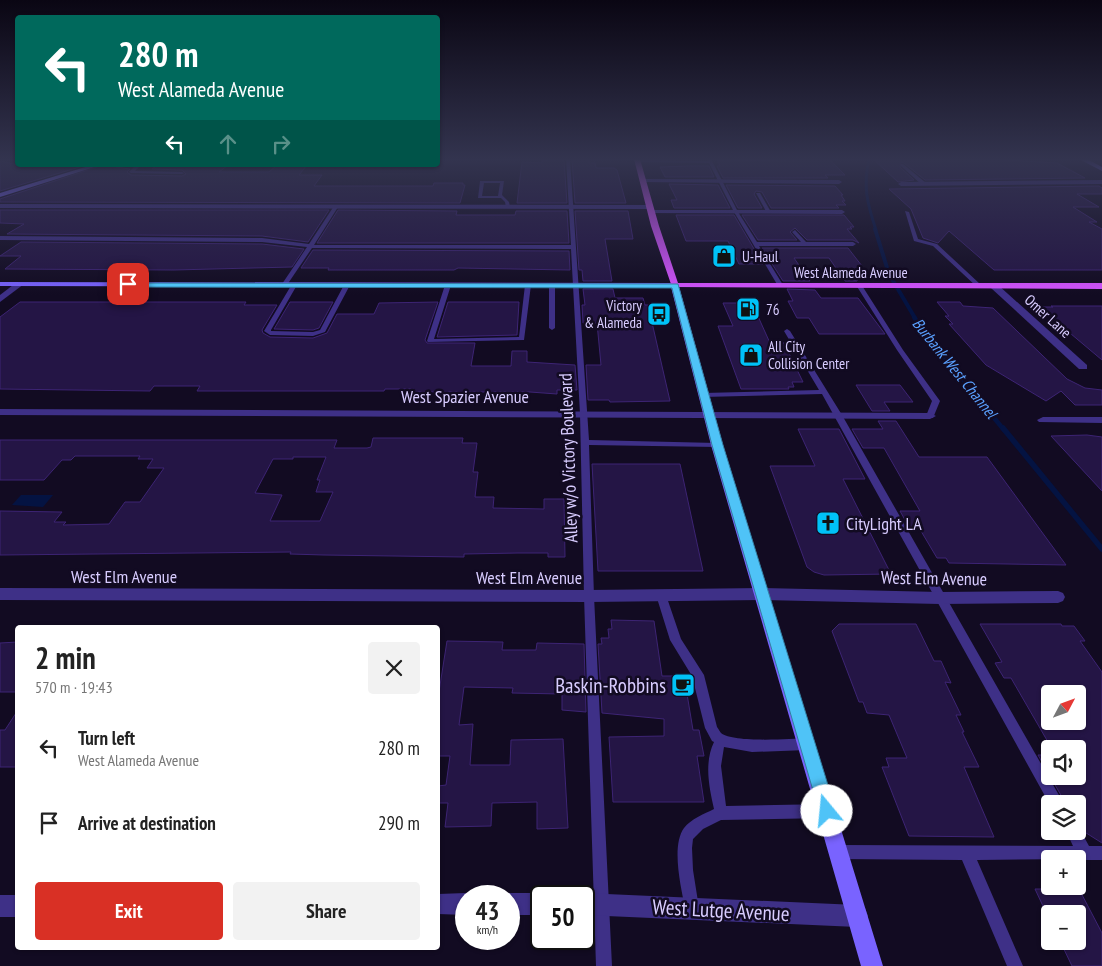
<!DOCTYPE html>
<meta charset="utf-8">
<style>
:root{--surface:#fff;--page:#f2f2f2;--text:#222;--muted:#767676;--accent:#d93025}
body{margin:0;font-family:"PT Sans Narrow",sans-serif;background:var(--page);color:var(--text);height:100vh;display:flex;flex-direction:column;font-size:19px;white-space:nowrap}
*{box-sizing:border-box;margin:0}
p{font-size:16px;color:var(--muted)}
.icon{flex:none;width:28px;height:28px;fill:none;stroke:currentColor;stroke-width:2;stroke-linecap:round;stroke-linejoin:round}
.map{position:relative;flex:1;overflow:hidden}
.sheet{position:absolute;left:15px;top:625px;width:425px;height:325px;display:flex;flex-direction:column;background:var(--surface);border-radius:5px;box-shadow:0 1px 4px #0004}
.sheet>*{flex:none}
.top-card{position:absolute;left:15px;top:15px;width:425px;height:152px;border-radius:5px;box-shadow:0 1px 4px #0004;background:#00695c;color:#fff;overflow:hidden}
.needle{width:32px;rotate:49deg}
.controls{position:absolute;left:1041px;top:685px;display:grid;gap:10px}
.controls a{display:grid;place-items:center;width:45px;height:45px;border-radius:5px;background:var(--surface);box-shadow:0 1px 4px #0004;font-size:25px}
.speed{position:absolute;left:455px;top:885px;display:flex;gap:10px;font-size:25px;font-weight:700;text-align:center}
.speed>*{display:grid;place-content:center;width:65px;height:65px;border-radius:50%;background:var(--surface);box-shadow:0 1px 4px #0004;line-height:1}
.speed small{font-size:12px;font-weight:400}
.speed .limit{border:2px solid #111;border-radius:8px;background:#fff;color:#111}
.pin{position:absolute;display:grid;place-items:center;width:42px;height:42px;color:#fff;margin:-21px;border-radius:10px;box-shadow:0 2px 8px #0006}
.me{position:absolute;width:55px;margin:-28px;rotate:343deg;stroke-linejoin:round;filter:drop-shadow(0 0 4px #0008)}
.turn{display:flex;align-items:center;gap:18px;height:105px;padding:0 20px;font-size:22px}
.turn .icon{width:65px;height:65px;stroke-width:2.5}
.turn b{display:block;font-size:35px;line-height:42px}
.lanes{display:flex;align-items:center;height:48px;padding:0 20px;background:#0003;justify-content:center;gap:25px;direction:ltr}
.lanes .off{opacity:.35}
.round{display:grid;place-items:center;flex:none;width:52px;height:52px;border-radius:5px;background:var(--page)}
.headline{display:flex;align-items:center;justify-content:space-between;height:85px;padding:0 20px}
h1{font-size:30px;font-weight:700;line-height:38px}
.cta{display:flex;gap:10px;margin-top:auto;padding:10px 20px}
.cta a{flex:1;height:58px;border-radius:5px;background:var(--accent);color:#fff;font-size:20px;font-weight:700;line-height:58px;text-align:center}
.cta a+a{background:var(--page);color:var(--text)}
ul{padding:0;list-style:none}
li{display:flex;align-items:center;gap:15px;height:75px;padding:0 20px}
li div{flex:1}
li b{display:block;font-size:19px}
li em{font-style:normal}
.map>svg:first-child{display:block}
.water{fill:#041342}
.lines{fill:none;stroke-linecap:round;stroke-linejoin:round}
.stream-far3{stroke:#041342;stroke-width:3}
.stream-far2{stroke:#041342;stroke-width:4}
.stream-far1{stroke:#041342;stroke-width:4.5}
.stream{stroke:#041342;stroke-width:5.5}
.building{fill:#241545;stroke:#3d2474;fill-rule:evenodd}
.lane{fill:#3e3087;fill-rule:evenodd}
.street{fill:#3e3087;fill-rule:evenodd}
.secondary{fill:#7963ff;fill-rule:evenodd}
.primary{fill:#d353ff;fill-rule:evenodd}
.route{fill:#4fc3f7;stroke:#337fa1}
.labels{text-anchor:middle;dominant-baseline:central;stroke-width:5;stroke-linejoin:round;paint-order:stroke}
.far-poi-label{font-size:15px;fill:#d8ccff;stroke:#120b22;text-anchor:start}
.far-street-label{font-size:15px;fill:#d8ccff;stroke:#120b22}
.far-water-label{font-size:16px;font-style:italic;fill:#5aa0ff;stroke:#120b22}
.street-label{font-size:18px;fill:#d8ccff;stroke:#120b22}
.poi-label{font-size:18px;fill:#d8ccff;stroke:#120b22;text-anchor:start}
.near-poi-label{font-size:21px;fill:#d8ccff;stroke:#120b22;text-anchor:end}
.near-street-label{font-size:21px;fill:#d8ccff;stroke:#120b22}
</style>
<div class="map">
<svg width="1102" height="966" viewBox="0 0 1102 966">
<rect width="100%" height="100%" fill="#120b22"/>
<!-- water -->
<path class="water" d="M21 495H53L43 507 12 505Z"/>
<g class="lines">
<!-- stream-far3 -->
<path class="stream-far3" d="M869 159C863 187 867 203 876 230"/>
<!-- stream-far2 -->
<path class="stream-far2" d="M875 229 889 274 915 318"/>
<!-- stream-far1 -->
<path class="stream-far1" d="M914 317 923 331 1004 430"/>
<!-- stream -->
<path class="stream" d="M1003 428 1102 549"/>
</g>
<!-- building -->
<g class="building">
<path d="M572 159H586L589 160V163H595L596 168H614L617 170 626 203H575Z"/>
<path d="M793 159H829L845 175H825L828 178H723L717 166H720L717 160 794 161Z"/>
<path d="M873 159H990L1057 163 1085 178 925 180 904 163 901 162 900 167 914 180 898 182Z"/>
<path d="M547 160H564L567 203H517L522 162 542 163V161Z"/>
<path d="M0 161 18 165H86L0 191Z"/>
<path d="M103 165 130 169 127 172 131 175 182 176 186 174 182 170 152 169 157 165 227 166 219 172H269L277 165H307L299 175H322L314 186H433L434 183H463V185H465L460 203 0 202V199Z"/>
<path d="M689 166H709L714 177H665L660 167Z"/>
<path d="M669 184 718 185 730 208H674L671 200H677Z"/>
<path d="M726 185 835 186 843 195H841L845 201H842L846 205H836L839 208H771L762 192 756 191 754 194 762 208H738Z"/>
<path d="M1099 186 1102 188V194H1077L1099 207H1073L1097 222H1089L1102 229V270H994L949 231 938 243 923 238 911 209 889 189Z"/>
<path d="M0 210H329L308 242 262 236 7 234 24 224 0 223Z"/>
<path d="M338 210 457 211 456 215H515L516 211H567L569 243H317Z"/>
<path d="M575 211H628L633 239H605L612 281H583L582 270H579Z"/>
<path d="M676 215H734L763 264H739L728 241H686Z"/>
<path d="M742 215H844L854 227H850L852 229H847L859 243 853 240H807L795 228 790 232 797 240H758Z"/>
<path d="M21 242 262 244 304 249 292 267 174 270 5 269 21 256H0Z"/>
<path d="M762 248H848L862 266 858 265 863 272 857 281H845L829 258H794L810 281H783Z"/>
<path d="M313 250 569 251 570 270 458 268 454 270H328L329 268H301Z"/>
<path d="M583 289H613L615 298H643L645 305H648L670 401 610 402 609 400H588L586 365H601L597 323H583L582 305H585Z"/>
<path d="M787 289 815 290 821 298H858L885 334H819L809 318H797L788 301H793Z"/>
<path d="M20 302H246L244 305H277L262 330 263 333 270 337 313 338 327 333 337 314H374L379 303 438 302 425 340 427 343H475L471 366H511L512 351H527V362L575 365 577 390H557V394L530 392H413L414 389H385L384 391H197L200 386H154L150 391 0 389V317Z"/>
<path d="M290 302H333L319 328 313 330 274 329Z"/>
<path d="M448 302H519L517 335 437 337Z"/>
<path d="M937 302H960L963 306 993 308 1067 379 1085 388 1102 390V405H1075L1061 391 1046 401 986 365 949 324H953L945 316H949Z"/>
<path d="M723 303H752L770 343H784L803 382H792L794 387H788L789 389H741L718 326H733Z"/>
<path d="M1051 306H1102V360L1039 307H1053Z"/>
<path d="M856 385H900L913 402H884L890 411H872Z"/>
<path d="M878 421H896L919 457H987L1066 565 949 563 946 558H937L918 526 909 527 900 511H920L884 448H863L852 429H883Z"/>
<path d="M798 429H839L865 479H843L891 574 824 575 814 572 807 567 770 466H815Z"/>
<path d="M1087 435 1102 437V491L1051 436Z"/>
<path d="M373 438H463L462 443H477L473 472H478L475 497H494L493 508 544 509V499H564L565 557H548V553H518L464 554V557L324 555 290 554 291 552 0 555V511L62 512 54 522H66L63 525 109 524 125 502H140L164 468H147L153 459H138L140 456H75L71 460H62L44 480H0V440H337L334 448H367L371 447ZM293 457H326L317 480H320L316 492H333L320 521H270L282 495 255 493 273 459H293Z"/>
<path d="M592 464H680L703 571H598Z"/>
<path d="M611 620 654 621 662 676H684L693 730H699L704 756H697L704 802H613L609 737 664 736V719L602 713 598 644H602L601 638H609L608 629H612Z"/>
<path d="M839 624H916L934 661H941L951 683 945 682 961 715H956L964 732H962L979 767H964L994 837 909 836 882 767H889L886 758H907L889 715 867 713 863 702H859L832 631Z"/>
<path d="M980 624H1061L1062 626H1074L1085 641H1080L1102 672V843L1083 831 1078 824V804H1066L1050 776H1078V749H1052L1011 678H1004L995 663 1002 662ZM1050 694H1078V721H1050Z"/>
<path d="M447 641 503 642 502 650H536L537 643 584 644 586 712 562 710V694L512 693 513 688 464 687 459 725 473 724 470 765H510L511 740 563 739 568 828 537 829V802L492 803 491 826 445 827 448 803H438V786L446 785 450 756H438V698Z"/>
<path d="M18 642V692H0V643Z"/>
<path d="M18 710V767H0V730H5Z"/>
<path d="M1038 755H1050V776Z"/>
<path d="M1035 889H1079L1102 933V966H1072L1060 941H1078V914H1050V921Z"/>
</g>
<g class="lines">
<!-- lane -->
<g class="lane">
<path d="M566 159H570L589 440 717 443 721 445 717 447 589 445 594 596 612 966H596L584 596 580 414 571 249 312 248 287 285 285 286 282 284 307 247 262 242 0 240V236L262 238 309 244 334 206H336L338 207 314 245H571Z"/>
<path d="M707 159H711L738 212 757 242H801L792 232 795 230 806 242H853L856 244 853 246H759L783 285 778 286 734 212 709 163 637 162 635 161 637 160 708 161Z"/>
<path d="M901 164H903L926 183V185H922L901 166Z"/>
<path d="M109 165H139V167L135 171 182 172 184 173 182 174 131 173 129 172 134 167Z"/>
<path d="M480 181H504L502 195 509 202 510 207H506L505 202 501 198H478ZM484 183H500L498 196H482Z"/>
<path d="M756 193H760L771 212V213H767Z"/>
<path d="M905 211 909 212 918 239 937 244 980 284V286H976L933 246 914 241Z"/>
<path d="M448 283 451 285 434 339 519 337 525 285 528 283 531 285 524 340 428 342 427 341 445 285Z"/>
<path d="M552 283 555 285V328L552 330 549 328V285Z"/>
<path d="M292 284 297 285 271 330V331L313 332 320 330 344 285 347 283 350 285 325 332 313 336 270 335 264 331Z"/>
<path d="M857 284H861L903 350 940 401 933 418H930L926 416 932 401 897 350 856 285Z"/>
<path d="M787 329 790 331 842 415 1064 804 1050 805 822 394 703 397 699 395 703 393 819 390 784 331Z"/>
<path d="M661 591 665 592 666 595 681 639 704 675 717 727C718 728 720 732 721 733 733 743 790 739 807 738L811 740 813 744 811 748 807 750 752 752 724 747 721 766 726 806 827 804 832 806 834 811 832 816 827 818 721 820 703 829 693 839 692 848 693 870 699 908 697 913 692 915 687 913 685 908C681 887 671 846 684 828 691 819 704 814 714 809 709 787 704 763 714 742L712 741 705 728 692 676 670 640 656 595 657 592Z"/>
<path d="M1078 826 1089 846H1102V860H1078V859L977 860 1023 966H1007L962 860 839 859 834 857 832 852 834 847 839 845 1073 846 1066 831H1078Z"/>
</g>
<!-- street -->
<g class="street">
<path d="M643 179 839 180 842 182 839 184 641 182Z"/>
<path d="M1102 180V184L901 186 898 184 901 182Z"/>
<path d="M0 204 650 205 653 207 650 209 0 208Z"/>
<path d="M651 210H842L845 212 842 214 649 213V211Z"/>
<path d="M17 282 24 284 0 302V295Z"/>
<path d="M991 284H997L1087 365V369H1079L991 288Z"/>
<path d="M0 409 930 413 936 416 930 419 0 415Z"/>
<path d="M1043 417H1102V423L1039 422 1037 420Z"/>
<path d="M0 588 589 590 763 588 940 592 1058 591 1063 593 1065 597 1063 601 1058 603 940 604 763 600 589 602 0 600Z"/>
<path d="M466 893 473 896H466V915L438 914V894Z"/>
<path d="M509 893H541L548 896H541V915H509V896H502Z"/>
<path d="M584 893 857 905 865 908 868 916 865 924 857 927 584 915V896H577Z"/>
<rect x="0" y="895" width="18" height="22"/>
</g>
<!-- secondary -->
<g class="secondary">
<path d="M1079 159H1087L1102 167V171Z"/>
<path d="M92 165H101L0 197V193Z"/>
<path d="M0 282 678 283 723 445 883 966H861L711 445 671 287 0 286Z"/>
</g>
<!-- primary -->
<path class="primary" d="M634 159H640L659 226 678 283H1102V289L672 287 651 226Z"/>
</g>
<!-- sky -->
<linearGradient id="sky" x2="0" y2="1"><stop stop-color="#0a0613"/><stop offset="0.54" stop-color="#33344f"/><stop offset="1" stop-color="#33344f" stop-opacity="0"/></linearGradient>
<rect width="1102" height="295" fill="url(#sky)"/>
<!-- route -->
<path class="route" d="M125 283 678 284 723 445 836 811 834 818 827 820 821 818 819 811 712 445 672 288 128 287 125 286Z"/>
<!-- icons -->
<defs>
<g id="shop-square" transform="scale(1.25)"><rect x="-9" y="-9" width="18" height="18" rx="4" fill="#00c2f7" stroke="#120b22"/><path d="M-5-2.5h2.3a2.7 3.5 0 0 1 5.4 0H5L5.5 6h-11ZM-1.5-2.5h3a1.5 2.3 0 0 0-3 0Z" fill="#111"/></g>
<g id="fuel-square" transform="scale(1.25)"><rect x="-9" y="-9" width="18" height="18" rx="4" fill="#00c2f7" stroke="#120b22"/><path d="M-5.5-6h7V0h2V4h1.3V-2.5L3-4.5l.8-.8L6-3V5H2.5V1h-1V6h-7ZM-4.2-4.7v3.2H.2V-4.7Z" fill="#111"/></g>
<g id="bus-square" transform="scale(1.25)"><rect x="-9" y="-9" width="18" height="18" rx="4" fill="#00c2f7" stroke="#120b22"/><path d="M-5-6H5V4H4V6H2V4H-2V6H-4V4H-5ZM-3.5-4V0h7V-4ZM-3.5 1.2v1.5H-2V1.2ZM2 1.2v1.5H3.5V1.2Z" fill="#111"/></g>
<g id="church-square" transform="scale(1.25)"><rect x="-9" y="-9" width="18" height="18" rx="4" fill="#00c2f7" stroke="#120b22"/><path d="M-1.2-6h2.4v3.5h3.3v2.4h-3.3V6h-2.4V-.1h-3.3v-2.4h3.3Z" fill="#111"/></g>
<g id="cafe-square" transform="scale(1.25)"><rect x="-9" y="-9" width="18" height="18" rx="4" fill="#00c2f7" stroke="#120b22"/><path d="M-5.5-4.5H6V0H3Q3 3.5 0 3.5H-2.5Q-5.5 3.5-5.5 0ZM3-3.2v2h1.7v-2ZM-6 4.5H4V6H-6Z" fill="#111"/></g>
</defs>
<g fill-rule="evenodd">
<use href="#shop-square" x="724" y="256"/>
<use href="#fuel-square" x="748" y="309"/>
<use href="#bus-square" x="659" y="314"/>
<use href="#shop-square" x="751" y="355"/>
<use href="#church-square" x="828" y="523"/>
<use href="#cafe-square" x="683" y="685"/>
</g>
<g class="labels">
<!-- far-poi labels -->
<g class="far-poi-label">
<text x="742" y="256">U-Haul</text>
<text x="642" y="305" text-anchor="end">Victory<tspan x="642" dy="17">&amp; Alameda</tspan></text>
<text x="766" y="309">76</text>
<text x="768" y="346">All City<tspan x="768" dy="17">Collision Center</tspan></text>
</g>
<!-- far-street labels -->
<g class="far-street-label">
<text x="851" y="272">West Alameda Avenue</text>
<text transform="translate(1048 316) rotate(42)">Omer Lane</text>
</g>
<!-- far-water labels -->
<g class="far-water-label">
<text transform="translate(955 368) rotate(51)">Burbank West Channel</text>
</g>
<!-- street labels -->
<g class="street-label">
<text x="465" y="396">West Spazier Avenue</text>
<text transform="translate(568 458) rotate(-92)">Alley w/o Victory Boulevard</text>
<text x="124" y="576">West Elm Avenue</text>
<text x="529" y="577">West Elm Avenue</text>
<text transform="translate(934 578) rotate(1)">West Elm Avenue</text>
</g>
<!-- poi labels -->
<g class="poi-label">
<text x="846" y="523">CityLight LA</text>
</g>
<!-- near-poi labels -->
<g class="near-poi-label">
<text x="666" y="685">Baskin-Robbins</text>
</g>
<!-- near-street labels -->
<g class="near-street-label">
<text transform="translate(721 910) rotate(3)">West Lutge Avenue</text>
</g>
</g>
</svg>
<div class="controls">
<a><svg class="needle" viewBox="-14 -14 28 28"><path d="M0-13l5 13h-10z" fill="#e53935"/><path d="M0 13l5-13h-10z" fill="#767676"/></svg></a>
<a><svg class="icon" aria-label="sound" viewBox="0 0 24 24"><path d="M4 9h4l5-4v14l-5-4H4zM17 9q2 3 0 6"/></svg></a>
<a><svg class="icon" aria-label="layers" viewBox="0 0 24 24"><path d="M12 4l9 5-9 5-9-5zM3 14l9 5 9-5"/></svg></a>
<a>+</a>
<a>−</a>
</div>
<div class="speed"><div>43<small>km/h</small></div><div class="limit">50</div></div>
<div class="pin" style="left:128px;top:284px;background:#d93025"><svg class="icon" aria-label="arrive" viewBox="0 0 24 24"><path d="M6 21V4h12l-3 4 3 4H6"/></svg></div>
<svg class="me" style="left:827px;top:811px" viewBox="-20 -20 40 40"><circle r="19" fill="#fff"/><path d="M0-13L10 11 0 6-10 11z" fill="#4fc3f7"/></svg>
<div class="top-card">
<div class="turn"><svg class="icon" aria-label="left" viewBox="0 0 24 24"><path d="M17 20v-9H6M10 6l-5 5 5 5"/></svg><div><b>280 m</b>West Alameda Avenue</div></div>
<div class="lanes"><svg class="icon" aria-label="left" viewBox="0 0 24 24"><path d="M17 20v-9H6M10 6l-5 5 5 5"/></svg><svg class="icon off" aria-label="ahead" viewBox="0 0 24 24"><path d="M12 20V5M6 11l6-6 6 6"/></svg><svg class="icon off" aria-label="right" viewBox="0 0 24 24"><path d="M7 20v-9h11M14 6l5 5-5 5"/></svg></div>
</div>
<section class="sheet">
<div class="headline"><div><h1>2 min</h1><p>570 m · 19:43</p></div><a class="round"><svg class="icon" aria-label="close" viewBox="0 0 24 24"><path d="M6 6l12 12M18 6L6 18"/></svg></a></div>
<ul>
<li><svg class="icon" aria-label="left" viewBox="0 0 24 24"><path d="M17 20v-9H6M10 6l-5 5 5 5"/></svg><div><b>Turn left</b><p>West Alameda Avenue</p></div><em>280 m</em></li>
<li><svg class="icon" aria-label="arrive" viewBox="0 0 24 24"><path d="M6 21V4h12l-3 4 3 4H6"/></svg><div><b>Arrive at destination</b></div><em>290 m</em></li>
</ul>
<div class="cta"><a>Exit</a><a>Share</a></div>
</section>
</div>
